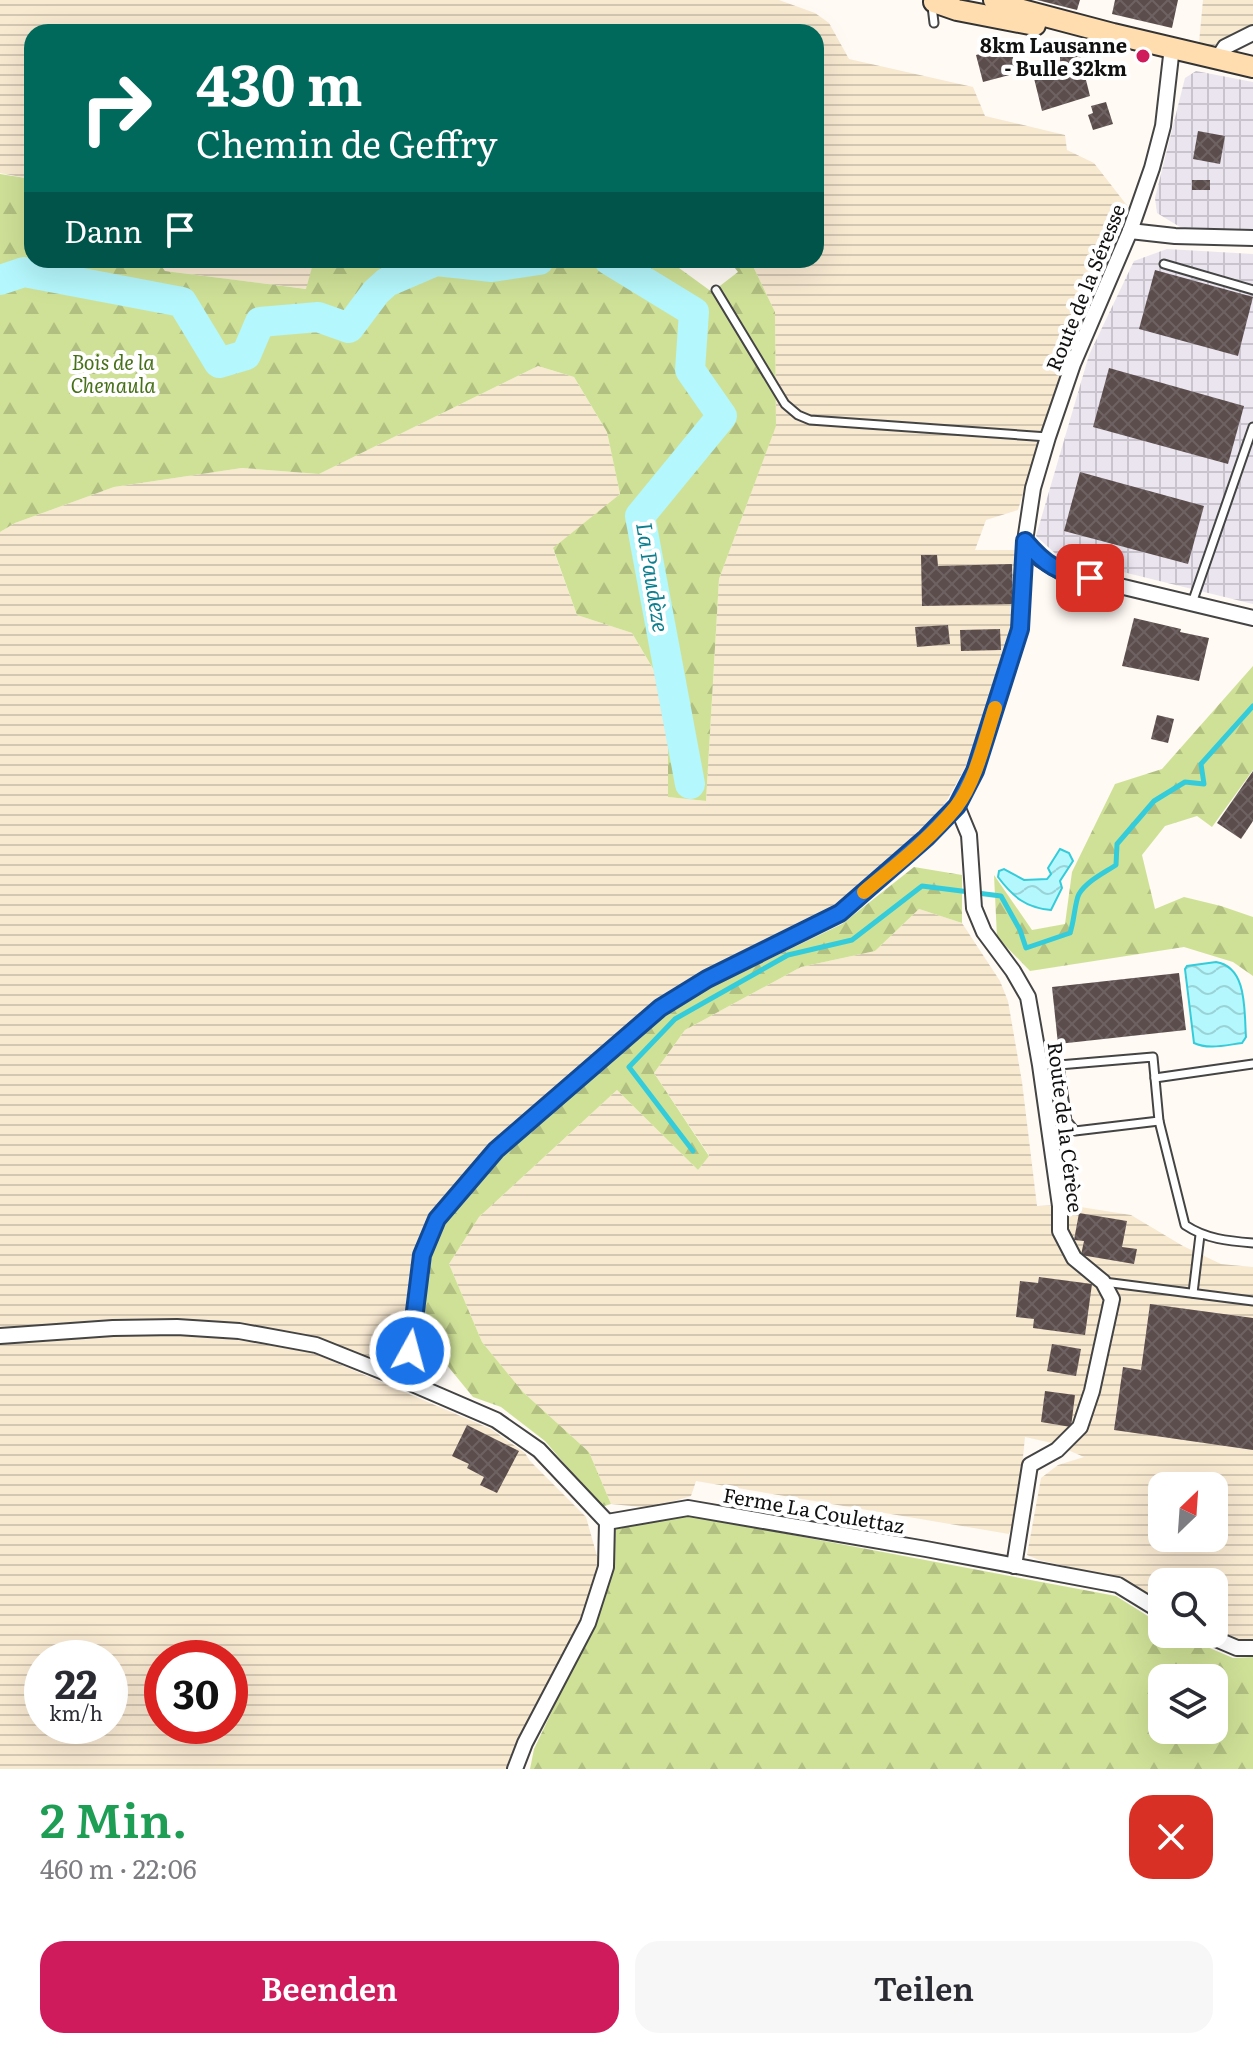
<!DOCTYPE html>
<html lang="de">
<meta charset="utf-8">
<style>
:root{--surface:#fff;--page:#f7f7f7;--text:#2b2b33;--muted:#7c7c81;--accent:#cf1a5c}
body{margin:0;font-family:Literata,serif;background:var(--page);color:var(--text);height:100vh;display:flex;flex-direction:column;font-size:30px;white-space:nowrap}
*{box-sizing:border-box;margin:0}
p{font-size:26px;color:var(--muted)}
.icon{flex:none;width:44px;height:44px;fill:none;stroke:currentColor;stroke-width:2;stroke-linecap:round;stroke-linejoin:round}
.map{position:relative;height:1769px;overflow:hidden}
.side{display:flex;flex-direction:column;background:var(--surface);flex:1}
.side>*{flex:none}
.banner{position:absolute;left:24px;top:24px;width:800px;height:244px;border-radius:24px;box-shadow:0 8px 32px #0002;background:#00695c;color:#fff;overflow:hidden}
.needle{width:52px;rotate:25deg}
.buttons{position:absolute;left:1148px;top:1472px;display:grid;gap:16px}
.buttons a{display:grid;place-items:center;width:80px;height:80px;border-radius:16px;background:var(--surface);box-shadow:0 8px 32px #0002;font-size:40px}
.speed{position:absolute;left:24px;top:1640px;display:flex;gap:16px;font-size:40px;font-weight:700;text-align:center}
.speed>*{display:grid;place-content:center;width:104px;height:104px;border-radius:50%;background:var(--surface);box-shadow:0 8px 32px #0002;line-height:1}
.speed small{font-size:20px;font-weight:400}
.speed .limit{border:12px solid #d22;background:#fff;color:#111}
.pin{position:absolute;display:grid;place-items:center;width:68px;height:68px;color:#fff;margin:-34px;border-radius:16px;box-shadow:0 4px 12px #0006}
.me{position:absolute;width:88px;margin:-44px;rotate:7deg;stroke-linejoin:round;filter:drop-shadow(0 0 6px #0008)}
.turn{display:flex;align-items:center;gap:28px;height:168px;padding:0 40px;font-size:36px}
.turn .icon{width:104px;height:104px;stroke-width:2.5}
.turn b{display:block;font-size:56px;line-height:68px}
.then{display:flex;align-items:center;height:76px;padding:0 40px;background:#0003;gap:16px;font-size:30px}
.round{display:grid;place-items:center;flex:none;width:84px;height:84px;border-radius:24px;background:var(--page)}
.summary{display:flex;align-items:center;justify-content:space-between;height:136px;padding:0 40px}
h1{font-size:48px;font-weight:600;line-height:60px;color:#1e9e55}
.button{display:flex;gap:16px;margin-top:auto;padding:16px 40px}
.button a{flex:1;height:92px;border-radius:24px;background:var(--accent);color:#fff;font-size:32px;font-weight:600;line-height:92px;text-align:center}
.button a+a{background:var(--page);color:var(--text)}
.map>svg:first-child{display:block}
.industrial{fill:url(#industrial-grid)}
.farmland{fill:url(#farmland-rules);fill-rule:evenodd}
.forest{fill:url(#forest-firs);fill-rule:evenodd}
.water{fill:url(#water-waves);stroke:#34ccda;stroke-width:2}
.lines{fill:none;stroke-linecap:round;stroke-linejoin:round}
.stream{stroke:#34ccda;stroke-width:5}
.river{stroke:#b4f7fc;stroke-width:30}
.building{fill:url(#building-cross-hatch)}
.service-casing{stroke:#444;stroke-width:11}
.minor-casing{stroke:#444;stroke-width:18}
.secondary-casing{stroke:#333;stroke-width:24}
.service{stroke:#fff;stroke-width:7}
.minor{stroke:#fff;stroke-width:14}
.secondary{stroke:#ffddaf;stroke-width:20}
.route-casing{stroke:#114b97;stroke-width:20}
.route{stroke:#1a73e8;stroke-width:14}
.slow{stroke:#f59e0b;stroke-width:14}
.poi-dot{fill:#cf1a5c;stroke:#fff;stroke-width:3}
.labels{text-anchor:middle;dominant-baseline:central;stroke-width:8;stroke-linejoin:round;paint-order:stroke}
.poi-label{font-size:20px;font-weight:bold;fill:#111;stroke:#fff;text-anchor:end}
.street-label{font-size:20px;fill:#111;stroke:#fff}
.park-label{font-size:20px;font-style:italic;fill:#477019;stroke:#fff}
.water-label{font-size:22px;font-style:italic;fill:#0d8090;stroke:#fff}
</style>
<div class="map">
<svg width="1253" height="1769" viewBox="0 0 1253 1769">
<defs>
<pattern id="industrial-grid" width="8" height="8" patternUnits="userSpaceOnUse" patternTransform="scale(2)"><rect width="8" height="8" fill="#ebe5ef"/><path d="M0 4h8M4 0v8" fill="none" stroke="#c8c3cc"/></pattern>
<pattern id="farmland-rules" width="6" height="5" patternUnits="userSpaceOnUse" patternTransform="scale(2)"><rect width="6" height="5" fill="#f8e9d1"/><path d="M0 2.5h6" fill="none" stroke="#d4c7b2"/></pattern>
<pattern id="forest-firs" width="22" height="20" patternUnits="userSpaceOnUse" patternTransform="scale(2)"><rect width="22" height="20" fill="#cfe197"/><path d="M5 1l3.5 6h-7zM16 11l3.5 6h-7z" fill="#b1c081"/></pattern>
<pattern id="water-waves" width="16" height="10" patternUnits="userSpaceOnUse" patternTransform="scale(2)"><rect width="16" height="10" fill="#b4f7fc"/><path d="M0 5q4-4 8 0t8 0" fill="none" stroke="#9ad3d7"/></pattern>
<pattern id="building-cross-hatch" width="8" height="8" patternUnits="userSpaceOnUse" patternTransform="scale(2)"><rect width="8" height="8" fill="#5b4d4c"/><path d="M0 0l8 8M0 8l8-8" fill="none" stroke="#6e6262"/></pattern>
</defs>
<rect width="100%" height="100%" fill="#fffaf4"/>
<!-- industrial -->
<g class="industrial">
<path d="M1196 71 1253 82V230L1180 227 1157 213 1155 198 1185 78Z"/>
<path d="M1167 249 1253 254V604L1058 556 1036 536 1089 355 1134 261Z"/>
</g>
<!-- farmland -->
<g class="farmland">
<path d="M0 0H779L815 13 829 23 849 59 973 87 985 116 1065 135 1067 150 1094 163 1129 208 1073 339 1043 427 1018 510 986 520 975 550H1017L1016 629 965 768 946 802 919 834 875 876 834 910 710 969 654 1004 604 1046 493 1148 417 1255 403 1348 395 1359 383 1363 239 1326 206 1322 112 1321 0 1329V532L15 523 114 487 242 468 319 474 538 366 574 377 607 432 620 494 553 549 577 615 632 633 668 694V797L706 801 719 579 776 425 775 312 750 260H816V32H32V179L0 173Z"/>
<path d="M1203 0H1253V26L1213 46 1199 43Z"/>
<path d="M157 260H314L307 289 165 271Z"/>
<path d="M919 909 962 923 1000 981 1008 1001 1022 1082 1037 1206 1068 1205 1131 1215 1183 1246 1221 1264 1253 1267V1642H1238L1214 1632V1582H1162V1605L1121 1579 1039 1560 1027 1555 1041 1478 1058 1465 1084 1457 1052 1443 1025 1437 1018 1507 1009 1534 696 1481 691 1496 651 1508 611 1504 589 1452 523 1392 482 1342 449 1264 479 1217 617 1090 698 1170 709 1155 654 1073 685 1030 801 967 875 951ZM1162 1486H1214V1538H1162Z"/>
<path d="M113 1333 204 1336 238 1340 313 1353 491 1429 525 1453 530 1461 586 1517 601 1570 586 1621 519 1742 506 1769H0V1344ZM42 1658H110V1726H42ZM162 1658H230V1726H162Z"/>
</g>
<!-- forest -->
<g class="forest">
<path d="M0 174 32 179V260H157L165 271 306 289 314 260H668L712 292 738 272 729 260H750L775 312 776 426 719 579 706 801 668 797V694L632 633 577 615 553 548 620 494 607 432 574 377 538 366 319 474 242 468 114 487 15 523 0 532Z"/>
<path d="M1253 666V770L1212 827 1197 816 1165 826 1142 855 1155 909 1184 897 1221 906 1253 917V976L1233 962 1184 947 1030 971 997 937 994 875 1032 930 1065 924 1072 872 1115 784 1162 769Z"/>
<path d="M914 867 962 875V923L919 909 875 951 801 967 685 1030 654 1073 709 1156 698 1170 617 1090 479 1217 449 1264 482 1342 523 1392 589 1452 611 1504 601 1507 545 1441 501 1407 473 1397 419 1331 429 1260 441 1225 499 1159 612 1056 663 1016 707 989 842 924Z"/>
<path d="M686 1515 1116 1596 1162 1625V1634H1177L1233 1658 1253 1657V1769H530L534 1749 594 1623 613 1569 616 1528ZM1162 1678H1214V1730H1162Z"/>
</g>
<!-- water -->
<g class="water">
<path d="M1060 849 1069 853 1073 861 1060 881 1062 888 1051 910C1026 908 1013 897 998 877L999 871 1004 869 1024 880 1047 879 1051 874 1048 868Z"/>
<path d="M1216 962C1248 967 1244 1012 1246 1037L1242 1043C1226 1045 1208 1050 1194 1043L1185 969 1187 966Z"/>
</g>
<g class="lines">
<!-- stream -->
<path class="stream" d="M693 1151 629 1067 675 1019 788 955 852 940 922 886 1001 896 1020 930 1026 948 1070 933C1074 923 1075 901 1079 894 1087 881 1104 873 1116 865L1117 844 1154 801 1185 782 1204 784 1201 764 1253 706"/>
<!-- river -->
<g class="river">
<path d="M609 260 694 312 690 370 722 416 640 516 690 784"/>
<path d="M0 280 24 272 182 302 219 363 246 355 260 322 318 317 349 328 376 292 387 282 436 261 492 267 539 260"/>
</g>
</g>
<!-- building -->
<g class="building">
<path d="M1037 0H1080L1077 10Z"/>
<path d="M1115 0H1178L1172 28 1112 14Z"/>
<path d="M1060 42 1077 44 1090 96 1042 111 1032 70 1060 62Z"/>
<path d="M1010 46 1015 65 1023 63 1025 71 983 82 976 55Z"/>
<path d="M1106 102 1113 124 1093 130 1088 115 1093 113 1091 106Z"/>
<path d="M1198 131 1225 136 1220 164 1193 159Z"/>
<rect x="1192" y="180" width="18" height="10"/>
<path d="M1155 270 1253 297 1238 356 1139 329Z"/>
<path d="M1109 368 1244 406 1228 464 1093 427Z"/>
<path d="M1080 472 1204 506 1188 564 1064 531Z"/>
<path d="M921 555H937L938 566 1012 564 1013 604 922 606Z"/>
<path d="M1134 618 1181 629 1180 632 1209 638 1199 681 1122 666Z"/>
<path d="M948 625 950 644 917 647 915 627Z"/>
<path d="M1000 629 1001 650 961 651 960 630Z"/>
<path d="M1157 715 1174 719 1168 743 1151 739Z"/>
<path d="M1253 771V821L1241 839 1217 823Z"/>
<path d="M1179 973 1186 1030 1058 1044 1052 987Z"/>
<path d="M1079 1213 1127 1221 1122 1247 1137 1249 1134 1264 1081 1255 1084 1241 1074 1240Z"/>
<path d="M1039 1277 1092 1284 1085 1335 1033 1328 1034 1319 1016 1317 1020 1281 1038 1283Z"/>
<path d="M1150 1304 1253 1318V1450L1114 1430 1123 1367 1141 1370Z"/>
<path d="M1052 1344 1081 1349 1076 1376 1047 1371Z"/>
<path d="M1045 1391 1075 1395 1071 1427 1041 1422Z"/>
<path d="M467 1425 519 1451 497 1493 480 1485 484 1477 467 1468 469 1464 452 1456Z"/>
</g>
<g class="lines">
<!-- service casing -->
<g class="service-casing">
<g id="service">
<path d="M932 6 934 23"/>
<path d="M1164 264 1253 290"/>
<path d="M716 290 785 404 798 415 810 420 1048 437"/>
<path d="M1192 603 1253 427"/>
<path d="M1040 1065H1059L1153 1057 1159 1121 1075 1131 1067 1121 1059 1065"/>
<path d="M1155 1078 1253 1064"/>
<path d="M1159 1121 1185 1225C1206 1239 1228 1241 1253 1243"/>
<path d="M1104 1282 1253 1301"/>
<path d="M1193 1293 1200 1235"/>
</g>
</g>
<!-- minor casing -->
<g class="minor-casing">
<g id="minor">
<path d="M1218 58 1225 47 1253 33"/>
<path d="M1130 231 1175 236 1253 238"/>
<path d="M1025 541 1040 559 1061 572 1253 618"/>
<path d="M957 806 969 835 974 908 984 932 1013 971 1028 997 1040 1065 1060 1206V1231L1074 1258 1103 1282 1112 1299 1092 1391 1080 1427 1057 1450 1030 1465 1014 1566"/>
<path d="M0 1336 113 1328 177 1327 239 1331 316 1345 401 1379 496 1420 539 1450 607 1522 606 1567 588 1623 525 1743 515 1769"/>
<path d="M401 1379 410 1351 422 1255 437 1219 496 1150 660 1008 707 979 840 913 926 838 957 806 975 771 1020 629 1025 541 1033 488 1048 437 1073 364 1130 231 1152 168 1163 126 1172 47"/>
<path d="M607 1522 688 1508 926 1549 1118 1585 1162 1612"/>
<path d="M1204 1634 1237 1648H1253"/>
</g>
</g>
<!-- secondary casing -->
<g class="secondary-casing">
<g id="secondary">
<path d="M994 0 1007 6 1113 34 1253 67"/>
<path d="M934 2 957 10 1035 25"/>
</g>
</g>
<!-- service -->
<use href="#service" class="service"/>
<!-- minor -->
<use href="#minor" class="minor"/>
<!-- secondary -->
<use href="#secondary" class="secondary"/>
</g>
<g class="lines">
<!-- route casing -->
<g class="route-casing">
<path id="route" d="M410 1351 422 1255 437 1219 496 1150 660 1008 707 979 840 913 926 838 957 806 975 771 1020 629 1025 541C1047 567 1057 571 1090 578"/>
</g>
<!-- route -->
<use href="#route" class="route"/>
<!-- slow -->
<path class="slow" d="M864 892C895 866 930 839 956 807 976 781 985 739 995 708"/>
</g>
<!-- markers -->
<circle class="poi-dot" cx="1143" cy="56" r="8"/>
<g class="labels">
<!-- poi labels -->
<g class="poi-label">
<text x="1127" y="44">8km Lausanne<tspan x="1127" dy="23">- Bulle 32km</tspan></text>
</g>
<!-- street labels -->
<g class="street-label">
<text transform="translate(1084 287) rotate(-68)">Route de la Séresse</text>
<text transform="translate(1067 1127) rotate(83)">Route de la Cérèce</text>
<text transform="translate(814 1509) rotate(10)">Ferme La Coulettaz</text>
</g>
<!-- park labels -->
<g class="park-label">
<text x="113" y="361">Bois de la<tspan x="113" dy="23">Chenaula</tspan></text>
</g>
<!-- water labels -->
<g class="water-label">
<text transform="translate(654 577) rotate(81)">La Paudèze</text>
</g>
</g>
</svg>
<div class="buttons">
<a><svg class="needle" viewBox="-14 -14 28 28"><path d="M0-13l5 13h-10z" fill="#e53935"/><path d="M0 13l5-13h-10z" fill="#7c7c81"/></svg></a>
<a><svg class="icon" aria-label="search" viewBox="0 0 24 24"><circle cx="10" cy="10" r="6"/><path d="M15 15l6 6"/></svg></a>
<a><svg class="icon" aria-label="layers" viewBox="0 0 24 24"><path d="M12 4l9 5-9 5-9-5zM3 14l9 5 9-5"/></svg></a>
</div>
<div class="speed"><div>22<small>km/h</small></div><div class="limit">30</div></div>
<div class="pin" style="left:1090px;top:578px;background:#d93025"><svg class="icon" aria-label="arrive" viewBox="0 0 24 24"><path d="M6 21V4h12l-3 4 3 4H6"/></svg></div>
<svg class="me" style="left:410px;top:1351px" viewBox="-20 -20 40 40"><circle r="17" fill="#1a73e8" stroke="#fff" stroke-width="3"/><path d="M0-11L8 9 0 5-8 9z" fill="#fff"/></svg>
<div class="banner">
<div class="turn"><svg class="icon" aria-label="right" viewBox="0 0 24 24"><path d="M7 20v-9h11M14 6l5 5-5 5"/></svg><div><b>430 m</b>Chemin de Geffry</div></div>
<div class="then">Dann<svg class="icon" aria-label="arrive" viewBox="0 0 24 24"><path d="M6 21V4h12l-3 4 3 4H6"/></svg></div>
</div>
</div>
<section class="side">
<div class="summary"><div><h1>2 Min.</h1><p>460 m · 22:06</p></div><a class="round" style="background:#d93025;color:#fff"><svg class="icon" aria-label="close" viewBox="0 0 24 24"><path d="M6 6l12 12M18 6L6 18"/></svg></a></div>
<div class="button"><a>Beenden</a><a>Teilen</a></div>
</section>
